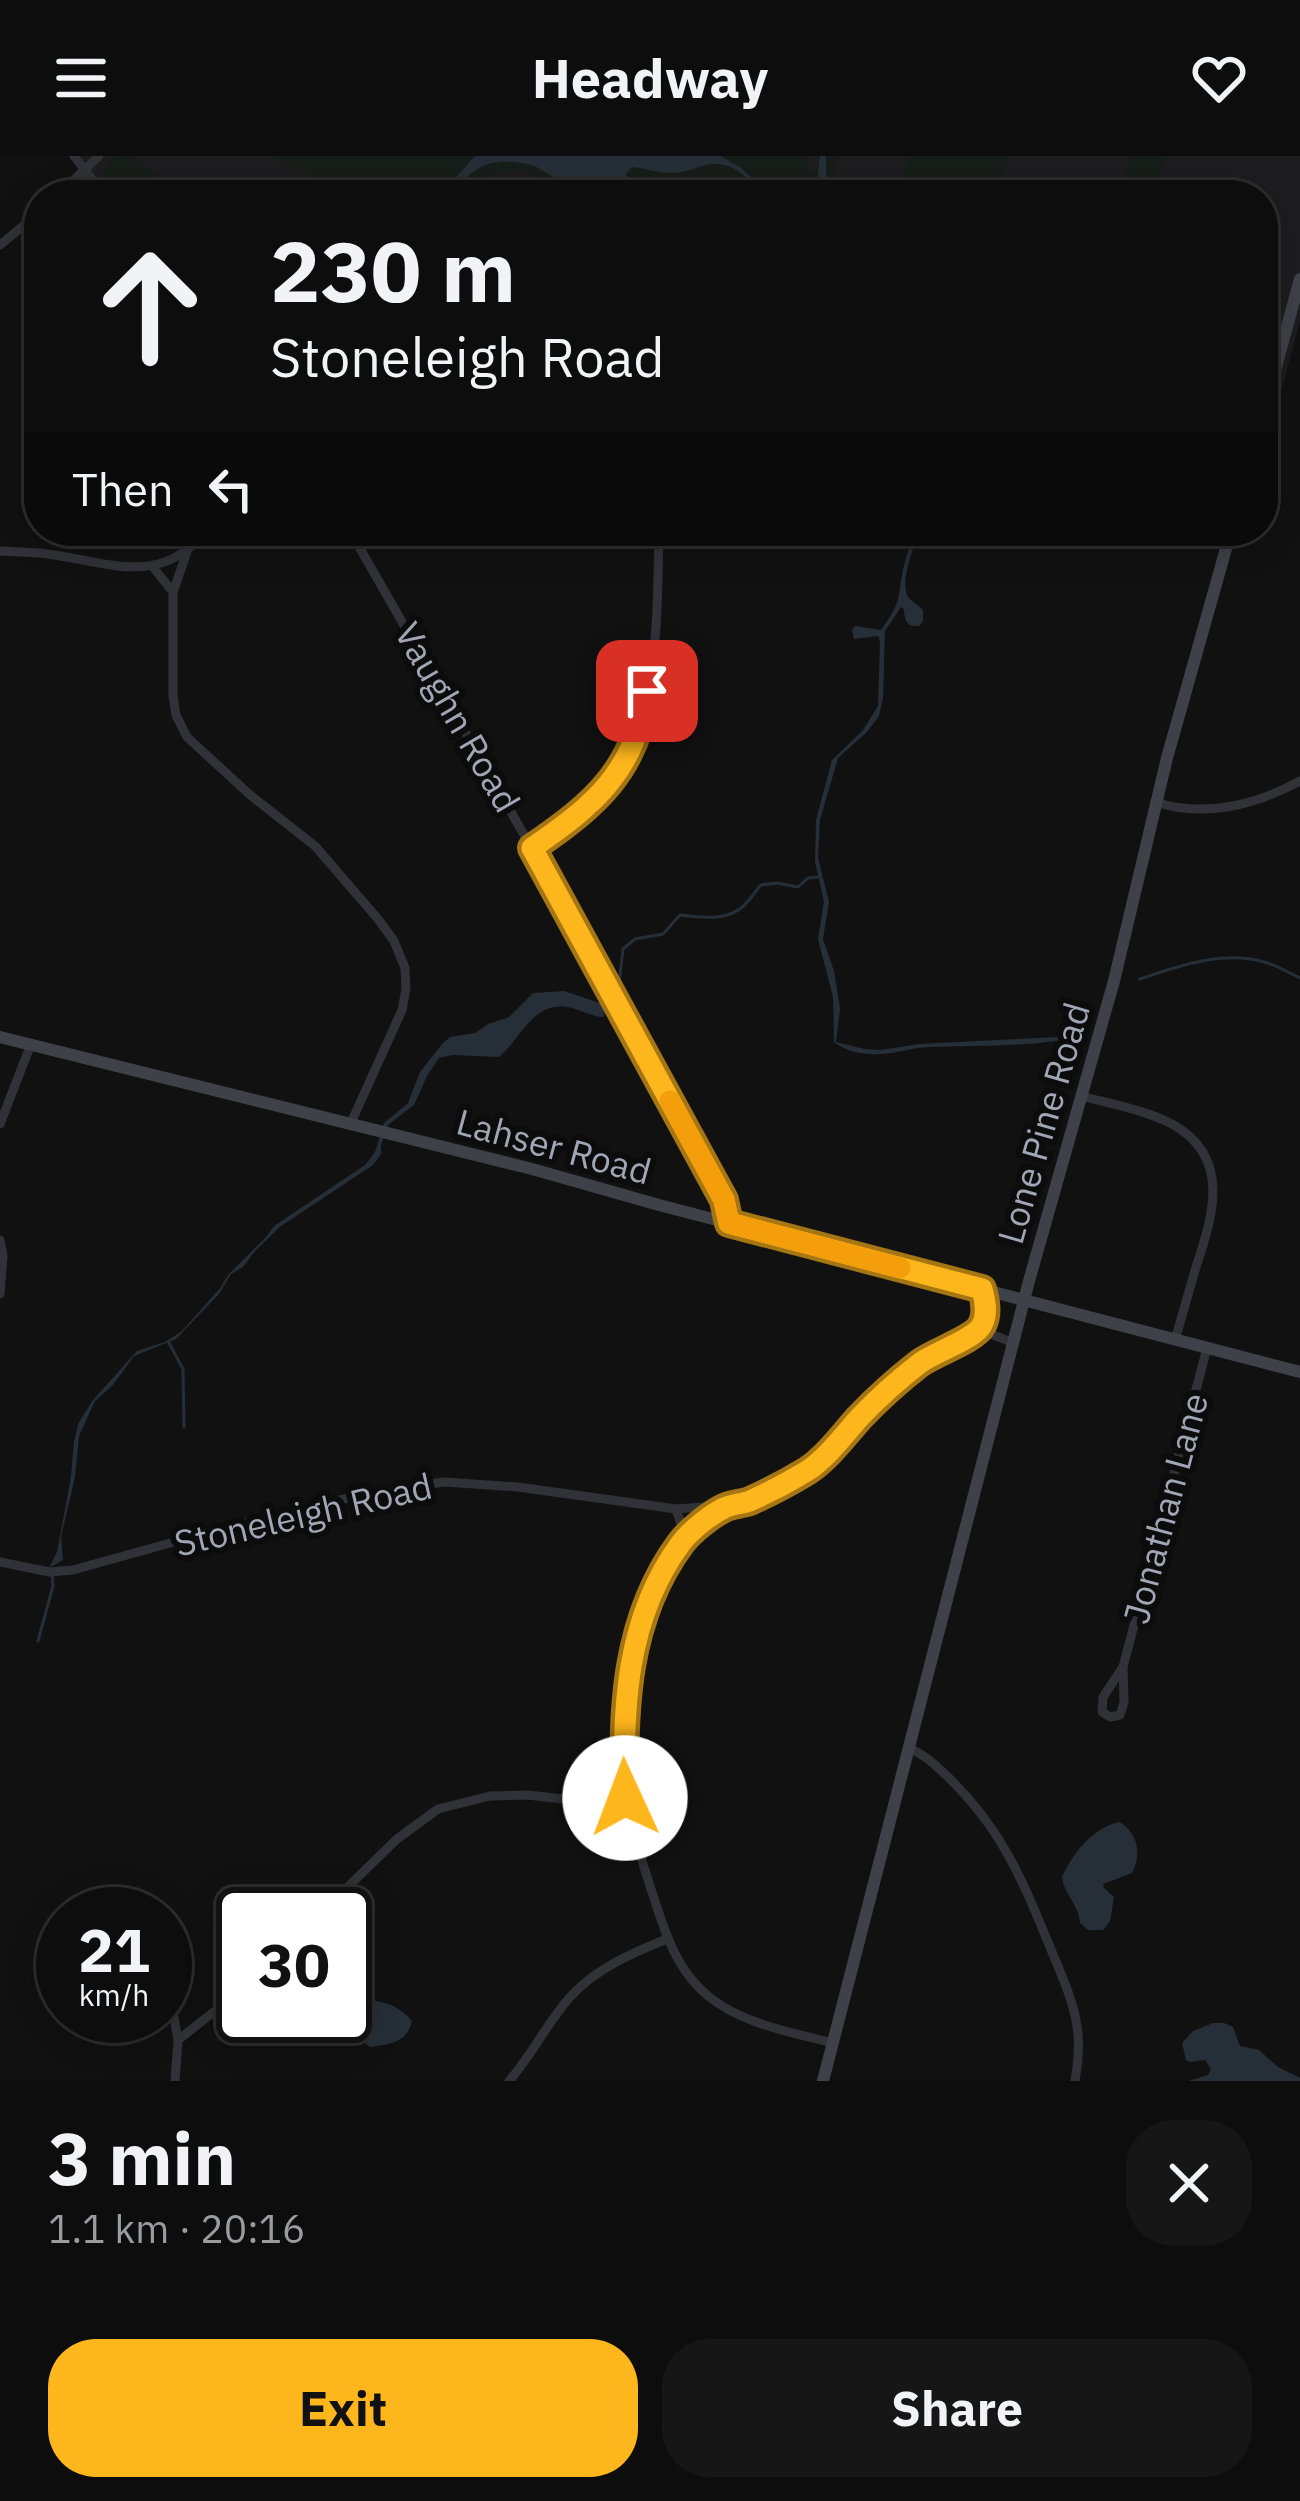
<!DOCTYPE html>
<meta charset="utf-8">
<style>
:root{--surface:#0d0d0e;--page:#161617;--text:#f1f3f6;--muted:#9a9c9e;--line:#2d2d2e;--accent:#feb61d}
body{margin:0;font-family:"IBM Plex Sans",sans-serif;background:var(--page);color:var(--text);height:100vh;display:flex;flex-direction:column;font-size:45px;white-space:nowrap}
*{box-sizing:border-box;margin:0}
p{font-size:39px;color:var(--muted)}
.icon{flex:none;width:66px;height:66px;fill:none;stroke:currentColor;stroke-width:2;stroke-linecap:round;stroke-linejoin:round}
.map{position:relative;height:1925px;overflow:hidden}
.panel{display:flex;flex-direction:column;background:var(--surface);flex:1}
.panel>*{flex:none}
.guide{position:absolute;left:24px;top:24px;width:1254px;height:366px;border-radius:48px;box-shadow:0 6px 30px #0003,0 0 0 3px var(--line);background:#0d0d0e;color:var(--text);overflow:hidden}
.speed{position:absolute;left:36px;top:1731px;display:flex;gap:24px;font-size:60px;font-weight:700;text-align:center}
.speed>*{display:grid;place-content:center;width:156px;height:156px;border-radius:50%;background:var(--surface);box-shadow:0 6px 30px #0003,0 0 0 3px var(--line);line-height:1}
.speed small{font-size:30px;font-weight:400}
.speed .limit{border:6px solid #111;border-radius:18px;background:#fff;color:#111}
.pin{position:absolute;display:grid;place-items:center;width:102px;height:102px;color:#fff;margin:-51px;border-radius:24px;box-shadow:0 6px 18px #0006}
.me{position:absolute;width:132px;margin:-66px;rotate:358deg;stroke-linejoin:round;filter:drop-shadow(0 0 9px #0008)}
.turn{display:flex;align-items:center;gap:42px;height:252px;padding:0 48px;font-size:54px}
.turn .icon{width:156px;height:156px;stroke-width:2.5}
.turn b{display:block;font-size:84px;line-height:102px}
.then{display:flex;align-items:center;height:114px;padding:0 48px;background:#0003;gap:24px;font-size:45px}
.round{display:grid;place-items:center;flex:none;width:126px;height:126px;border-radius:48px;background:var(--page)}
.overview{display:flex;align-items:center;justify-content:space-between;height:204px;padding:0 48px}
h1{font-size:72px;font-weight:800;line-height:90px}
.action{display:flex;gap:24px;margin-top:auto;padding:24px 48px}
.action a{flex:1;height:138px;border-radius:48px;background:var(--accent);color:#111;font-size:48px;font-weight:800;line-height:138px;text-align:center}
.action a+a{background:var(--page);color:var(--text)}
header{display:flex;justify-content:space-between;align-items:center;height:156px;padding:0 48px;background:var(--surface);font-size:54px;font-weight:800}
.map>svg:first-child{display:block}
.built{fill:#1d1d1f}
.green{fill:#171d18}
.water{fill:#262f37}
.lines{fill:none;stroke-linecap:round;stroke-linejoin:round}
.stream{stroke:#262f37;stroke-width:3}
.street{stroke:#313238;stroke-width:9}
.secondary{stroke:#3f4148;stroke-width:12}
.route-casing{stroke:#a57613;stroke-width:30}
.route{stroke:#feb61d;stroke-width:21}
.slow{stroke:#f59e0b;stroke-width:21}
.labels{text-anchor:middle;dominant-baseline:central;stroke-width:12;stroke-linejoin:round;paint-order:stroke}
.street-label{font-size:36px;fill:#a1a6b4;stroke:#0c0c0d}
</style>
<header><svg class="icon" aria-label="menu" viewBox="0 0 24 24"><path d="M4 6h16M4 12h16M4 18h16"/></svg>Headway<svg class="icon" aria-label="heart" viewBox="0 0 24 24"><path d="M12 20l-8-8c-3-5 5-10 8-4 3-6 11-1 8 4z"/></svg></header>
<div class="map">
<svg width="1300" height="1925" viewBox="0 0 1300 1925">
<rect width="100%" height="100%" fill="#111112"/>
<!-- built -->
<path class="built" d="M71 0H1300V165L1265 296 1263 39H99Z"/>
<!-- green -->
<g class="green">
<path d="M119 0H135L164 27 169 39H116L103 22 109 5Z"/>
<path d="M277 0H475L456 21 446 39H330L325 27 275 2Z"/>
<path d="M721 0H807V19L814 13 825 12 826 0H838L830 39H822L826 26 825 12 819 13 817 28 812 34 800 37 767 36 740 11Z"/>
<path d="M909 0H1009L999 39H899Z"/>
<path d="M1129 0H1164L1155 39H1120Z"/>
<path d="M495 2C522 3 538 14 561 24 573 30 586 32 598 39H562L520 13 500 16 475 30 471 39H454L472 13Z"/>
<path d="M710 8C730 8 753 18 755 39H741V35L712 20 643 39H616L628 26 626 18 629 12 692 15Z"/>
</g>
<!-- water -->
<g class="water">
<path d="M475 0H720L740 11 767 36 800 37 812 34 817 28 820 0H826V26L822 39H755C752 21 731 5 710 8 697 10 686 17 671 17 657 17 645 12 631 11L626 18 628 26 616 39H598C586 31 574 30 561 25 552 21 544 15 535 10 498 0 473 6 454 39H446L457 20Z"/>
<path d="M913 375H917V381C912 397 900 425 908 441 910 444 921 451 923 454V465L919 470C904 471 906 463 903 452L901 451 885 475 883 542 879 560 867 576 838 602 820 664 818 702 829 746 823 783 834 815 840 853 836 886 864 893 881 894 919 888 1058 881 1087 874C1067 894 952 888 918 892 905 894 892 898 880 898 865 899 846 896 834 886L833 841 818 783 824 746 815 706 816 664 832 604 863 574 878 550 880 486 878 480 854 483 852 474 855 470 881 474C905 442 896 439 905 406 908 395 912 386 913 375Z"/>
<path d="M564 835 600 847 605 845 604 861C591 861 580 853 567 851 532 846 521 883 499 901L453 899 439 902 428 918 414 949 388 969 381 989V998L373 1009 281 1070 255 1095 243 1111 231 1118 219 1138 176 1183 134 1200 113 1229 95 1245 79 1280 75 1321 61 1381 63 1404 49 1412 57 1396 71 1321 74 1285 79 1266 93 1244 137 1195 165 1186 182 1175 221 1131 228 1119 266 1081 274 1070 365 1009 375 996 384 967 408 947 420 916 442 888 450 881 475 877 488 868 509 861 533 837Z"/>
<path d="M1119 1666C1138 1676 1142 1699 1132 1717L1103 1728 1104 1732 1114 1741 1110 1765 1103 1774H1088L1080 1767C1079 1749 1064 1738 1062 1721 1074 1696 1091 1673 1119 1666Z"/>
<path d="M368 1844C387 1846 399 1850 412 1865 407 1887 390 1888 370 1891L362 1885 359 1857 362 1848Z"/>
<path d="M1213 1867H1224L1233 1871 1240 1890 1259 1894 1278 1911 1300 1922V1925H1188L1208 1919 1211 1913 1205 1904 1190 1906 1186 1904 1182 1887 1193 1875Z"/>
</g>
<g class="lines">
<!-- stream -->
<g class="stream">
<path d="M1140 823C1178 810 1224 794 1264 806 1277 809 1289 817 1300 822"/>
<path d="M619 828 623 793 635 783 663 778 680 759C703 762 732 766 748 745 753 740 756 734 761 729L777 727 798 731 808 722 818 721"/>
<path d="M169 1187 183 1213 184 1271"/>
<path d="M38 1485 53 1430 52 1417"/>
</g>
<!-- street -->
<g class="street">
<path d="M74 0 104 39"/>
<path d="M58 39 99 0"/>
<path d="M0 89 39 57"/>
<path d="M350 375 551 726 725 1044 729 1067"/>
<path d="M0 395C16 396 32 396 48 398 108 406 160 432 206 375"/>
<path d="M152 410 173 436V540L176 559 187 581 249 638 315 690 378 763 394 785 405 812 406 833 402 854 350 969"/>
<path d="M173 436 187 396"/>
<path d="M1155 646C1204 662 1256 649 1300 625"/>
<path d="M532 692C560 673 590 654 611 627 660 564 657 453 659 375"/>
<path d="M1081 940C1111 948 1145 954 1172 968 1232 1001 1213 1060 1196 1111 1189 1135 1182 1159 1175 1184"/>
<path d="M0 968 31 888"/>
<path d="M0 1084 3 1100 0 1138"/>
<path d="M980 1174C987 1161 987 1147 982 1133"/>
<path d="M676 1353 685 1381C676 1394 667 1406 660 1420 629 1480 614 1578 626 1644 631 1674 642 1704 651 1733 664 1774 676 1816 712 1843 746 1869 792 1876 832 1887"/>
<path d="M685 1381 724 1352"/>
<path d="M0 1406 49 1416 73 1414 228 1371 373 1336 444 1326 518 1331 676 1353 743 1348 780 1331 813 1311 875 1245 910 1215 925 1203 980 1174 1014 1187"/>
<path d="M1123 1511 1124 1546 1120 1559 1110 1561 1102 1556 1103 1541 1123 1511 1207 1192"/>
<path d="M909 1592C924 1598 934 1608 946 1619 1002 1673 1021 1721 1050 1791 1060 1816 1073 1843 1077 1870 1080 1888 1078 1907 1075 1925"/>
<path d="M155 1754 156 1758"/>
<path d="M320 1758 397 1683 438 1653 490 1640 528 1639 588 1646 625 1642"/>
<path d="M165 1812 178 1884 175 1925"/>
<path d="M178 1884 243 1833"/>
<path d="M509 1925C532 1899 547 1867 570 1841 595 1813 632 1797 667 1783"/>
</g>
<!-- secondary -->
<g class="secondary">
<path d="M1263 258 1300 123"/>
<path d="M0 881 532 1013 659 1049 1300 1216"/>
<path d="M823 1925 1029 1125 1114 825 1167 602 1231 375"/>
</g>
</g>
<g class="lines">
<!-- route casing -->
<g class="route-casing">
<path id="route" d="M625 1642C622 1553 626 1461 681 1387 690 1375 710 1359 724 1352 732 1348 742 1348 750 1345 770 1336 789 1326 807 1315 827 1302 843 1280 859 1262 878 1242 898 1224 920 1207 935 1196 975 1183 982 1169 988 1158 985 1144 982 1133L729 1067 724 1044 532 692C595 649 636 614 647 535"/>
</g>
<!-- route -->
<use href="#route" class="route"/>
<!-- slow -->
<path class="slow" d="M670 945 724 1044 729 1067 900 1112"/>
</g>
<g class="labels">
<!-- street labels -->
<g class="street-label">
<text transform="translate(458 561) rotate(60)">Vaughn Road</text>
<text transform="translate(1043 967) rotate(-74)">Lone Pine Road</text>
<text transform="translate(554 990) rotate(15)">Lahser Road</text>
<text transform="translate(1165 1352) rotate(-75)">Jonathan Lane</text>
<text transform="translate(303 1358) rotate(-13)">Stoneleigh Road</text>
</g>
</g>
</svg>
<div class="speed"><div>21<small>km/h</small></div><div class="limit">30</div></div>
<div class="pin" style="left:647px;top:535px;background:#d93025"><svg class="icon" aria-label="arrive" viewBox="0 0 24 24"><path d="M6 21V4h12l-3 4 3 4H6"/></svg></div>
<svg class="me" style="left:625px;top:1642px" viewBox="-20 -20 40 40"><circle r="19" fill="#fff"/><path d="M0-13L10 11 0 6-10 11z" fill="#feb61d"/></svg>
<div class="guide">
<div class="turn"><svg class="icon" aria-label="ahead" viewBox="0 0 24 24"><path d="M12 20V5M6 11l6-6 6 6"/></svg><div><b>230 m</b>Stoneleigh Road</div></div>
<div class="then">Then<svg class="icon" aria-label="left" viewBox="0 0 24 24"><path d="M17 20v-9H6M10 6l-5 5 5 5"/></svg></div>
</div>
</div>
<section class="panel">
<div class="overview"><div><h1>3 min</h1><p>1.1 km · 20:16</p></div><a class="round"><svg class="icon" aria-label="close" viewBox="0 0 24 24"><path d="M6 6l12 12M18 6L6 18"/></svg></a></div>
<div class="action"><a>Exit</a><a>Share</a></div>
</section>
